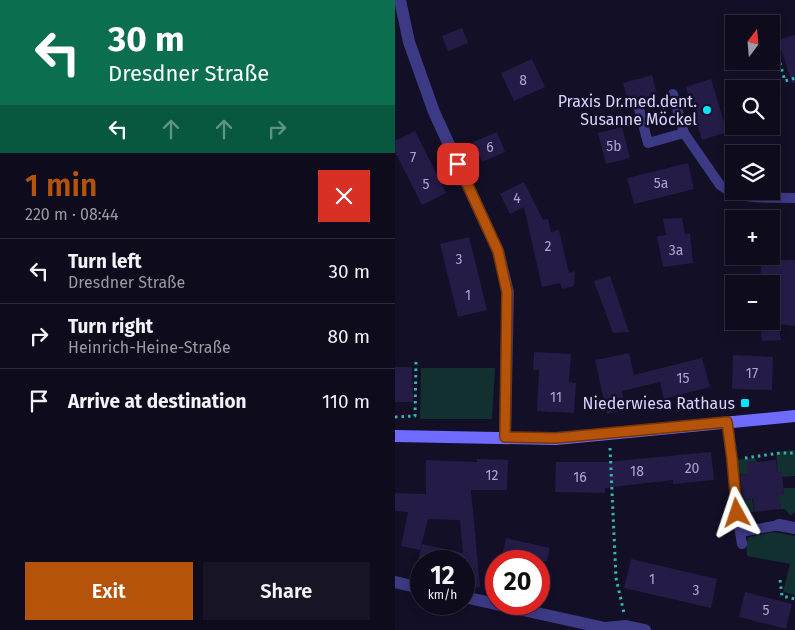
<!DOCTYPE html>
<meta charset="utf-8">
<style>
:root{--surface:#0e0b1c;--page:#171425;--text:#f1f3f6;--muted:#9b9ba3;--line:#2e2b3b;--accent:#b45309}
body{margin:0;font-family:"Fira Sans",sans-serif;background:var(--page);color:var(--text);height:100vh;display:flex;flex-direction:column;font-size:19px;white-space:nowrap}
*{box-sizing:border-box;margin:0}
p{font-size:16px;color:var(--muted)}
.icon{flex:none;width:28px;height:28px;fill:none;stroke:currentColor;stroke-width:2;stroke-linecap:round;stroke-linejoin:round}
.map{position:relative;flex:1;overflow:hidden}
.side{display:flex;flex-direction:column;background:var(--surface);width:395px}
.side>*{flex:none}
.guide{background:#0b6e4f;color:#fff;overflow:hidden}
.needle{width:32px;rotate:16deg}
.tools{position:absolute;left:330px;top:15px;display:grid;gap:10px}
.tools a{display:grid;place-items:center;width:55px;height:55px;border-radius:0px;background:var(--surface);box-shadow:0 2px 8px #0003,0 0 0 1px var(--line);font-size:25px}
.speed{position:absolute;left:15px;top:550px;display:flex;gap:10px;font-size:25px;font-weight:700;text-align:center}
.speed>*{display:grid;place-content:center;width:65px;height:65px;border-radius:50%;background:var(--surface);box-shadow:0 2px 8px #0003,0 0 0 1px var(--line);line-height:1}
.speed small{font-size:12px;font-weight:400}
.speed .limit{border:8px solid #d22;background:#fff;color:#111}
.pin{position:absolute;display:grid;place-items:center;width:42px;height:42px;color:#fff;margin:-21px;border-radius:10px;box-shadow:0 2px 8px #0006}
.me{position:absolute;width:55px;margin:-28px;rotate:355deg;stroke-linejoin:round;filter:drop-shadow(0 0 4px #0008)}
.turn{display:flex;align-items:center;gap:18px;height:105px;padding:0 25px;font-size:22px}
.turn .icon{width:65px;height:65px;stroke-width:2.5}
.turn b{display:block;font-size:35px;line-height:42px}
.lanes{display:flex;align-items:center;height:48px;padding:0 25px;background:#0003;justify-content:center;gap:25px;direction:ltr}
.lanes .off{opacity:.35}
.round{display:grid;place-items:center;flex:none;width:52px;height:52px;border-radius:0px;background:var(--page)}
.headline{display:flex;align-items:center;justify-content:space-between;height:85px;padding:0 25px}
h1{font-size:30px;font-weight:600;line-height:38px;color:var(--accent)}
.button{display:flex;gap:10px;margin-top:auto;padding:10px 25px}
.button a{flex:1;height:58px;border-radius:0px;background:var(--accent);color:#fff;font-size:20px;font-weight:600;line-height:58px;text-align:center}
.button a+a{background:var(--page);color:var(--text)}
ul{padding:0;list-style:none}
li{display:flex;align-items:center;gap:15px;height:65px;padding:0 25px;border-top:1px solid var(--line)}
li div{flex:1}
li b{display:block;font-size:19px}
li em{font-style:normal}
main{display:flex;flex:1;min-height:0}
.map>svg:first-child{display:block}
.green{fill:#12302f}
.building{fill:#241b47}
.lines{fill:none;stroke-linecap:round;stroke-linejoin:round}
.path{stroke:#2fb8b0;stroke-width:3;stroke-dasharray:2.5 4;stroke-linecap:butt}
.lane{stroke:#3d3a85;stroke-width:10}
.street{stroke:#3d3a85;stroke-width:12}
.secondary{stroke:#6f6bff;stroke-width:12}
.route-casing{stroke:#753606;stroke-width:12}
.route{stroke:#b45309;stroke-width:9}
.poi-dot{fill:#00e5ff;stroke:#130f26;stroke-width:2}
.labels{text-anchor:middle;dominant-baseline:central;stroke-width:5;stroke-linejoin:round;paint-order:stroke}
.number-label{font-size:14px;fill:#aca6d1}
.poi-label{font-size:16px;fill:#d9d4ff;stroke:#130f26;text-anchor:end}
</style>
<main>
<section class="side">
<div class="guide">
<div class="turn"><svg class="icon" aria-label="left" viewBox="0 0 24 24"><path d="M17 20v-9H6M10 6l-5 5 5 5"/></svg><div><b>30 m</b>Dresdner Straße</div></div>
<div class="lanes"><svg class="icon" aria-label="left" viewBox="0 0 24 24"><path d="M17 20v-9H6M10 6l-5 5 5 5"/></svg><svg class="icon off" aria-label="ahead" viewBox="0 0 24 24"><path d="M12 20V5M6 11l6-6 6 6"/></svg><svg class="icon off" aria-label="ahead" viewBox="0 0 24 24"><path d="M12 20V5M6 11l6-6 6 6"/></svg><svg class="icon off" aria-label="right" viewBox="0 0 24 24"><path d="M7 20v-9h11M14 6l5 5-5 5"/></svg></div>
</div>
<div class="headline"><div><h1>1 min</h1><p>220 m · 08:44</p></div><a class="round" style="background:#d93025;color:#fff"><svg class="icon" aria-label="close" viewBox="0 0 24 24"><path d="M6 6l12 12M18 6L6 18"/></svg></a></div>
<ul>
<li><svg class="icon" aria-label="left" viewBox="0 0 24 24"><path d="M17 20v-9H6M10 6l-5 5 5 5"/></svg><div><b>Turn left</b><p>Dresdner Straße</p></div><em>30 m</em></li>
<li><svg class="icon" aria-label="right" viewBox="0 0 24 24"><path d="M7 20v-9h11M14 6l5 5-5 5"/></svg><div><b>Turn right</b><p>Heinrich-Heine-Straße</p></div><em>80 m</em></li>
<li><svg class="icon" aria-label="arrive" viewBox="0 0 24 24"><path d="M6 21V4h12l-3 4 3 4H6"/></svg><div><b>Arrive at destination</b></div><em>110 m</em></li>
</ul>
<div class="button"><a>Exit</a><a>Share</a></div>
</section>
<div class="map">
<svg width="400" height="630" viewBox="0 0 400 630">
<rect width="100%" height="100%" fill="#130f26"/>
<!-- green -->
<g class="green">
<path d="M26 368H100L97 419H25Z"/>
<path d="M400 450V476L387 477 386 472 383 473 381 452Z"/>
<path d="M360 458 362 462 352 463 353 474 343 475 346 500 357 499 359 512 345 513 340 460Z"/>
<path d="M388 488H400V512L397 515H395L390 509H386L384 495H389Z"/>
<path d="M379 532 400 536V595L388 592 395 564 352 556 351 543 354 537Z"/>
</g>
<!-- building -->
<g class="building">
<path d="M67 28 73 43 53 51 47 36Z"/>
<path d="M400 35V83H397L383 40Z"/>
<path d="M137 59 150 87 119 101 106 73Z"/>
<path d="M257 75 262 94 246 99H241L233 102 228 83Z"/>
<path d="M316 79 332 132 307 140 291 87Z"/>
<path d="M227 127 235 158 211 164 203 133Z"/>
<path d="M20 131 51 193 27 205 0 152V141Z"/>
<path d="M102 132 110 152 87 162 78 142Z"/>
<path d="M293 163 299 189 239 204 232 178Z"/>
<path d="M129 182 148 220 153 219 156 232 164 230 174 273 180 271 179 286 167 289 165 283 147 287 129 207 115 214 105 194Z"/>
<path d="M287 218 290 234 295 233 298 263 268 267 262 236 271 235 268 219Z"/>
<path d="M74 237 92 310 63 317 45 244Z"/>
<path d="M367 260H400V326L383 324 386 340 367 341 365 321H376V284H364Z"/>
<path d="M215 276 234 332 218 333 199 281Z"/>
<path d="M139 352 176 354 174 382 181 383 179 413 142 411 144 370H138Z"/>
<path d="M234 353 239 375 307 358 315 387 269 399 265 382 227 391 231 410 212 414 200 360Z"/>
<path d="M338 355 378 357 377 390 337 389Z"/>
<path d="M0 367H17L18 402H0Z"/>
<path d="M316 452 319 480 278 484V480L210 488V493L160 492 161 462H210Z"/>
<path d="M82 459 113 460 112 490H76L85 587 72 588 71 575 69 576V561H23L27 544 68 553 65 520 33 519 25 550 6 546 13 512 0 511V493L31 494V460L82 462Z"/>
<path d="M381 460 383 473 387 472 389 495H384L386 509 359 512 358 499 348 500 345 475 353 474 351 463Z"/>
<path d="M111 538 155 548 152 561H106Z"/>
<path d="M236 559 322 579 316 608 229 588Z"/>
<path d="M350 592 397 604 391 629 344 617Z"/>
</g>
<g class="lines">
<!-- path -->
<g class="path">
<path d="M386 48 381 49 390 81 400 78"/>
<path d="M0 417 20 416 21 362"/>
<path d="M215 448 221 578 229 613"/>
<path d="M350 458 385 453H400"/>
<path d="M385 580 387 596 400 599"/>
</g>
<!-- lane -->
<g class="lane">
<path d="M278 94 289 133 325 185C346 201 374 197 400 198"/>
<path d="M243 105 253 143 289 133"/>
<path d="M333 422 342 513 347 544"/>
<path d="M346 532 384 525"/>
</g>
<!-- street -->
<g class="street">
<path d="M5 0 14 42 39 112 103 251 113 292 110 437"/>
<path d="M384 525 400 528"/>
<path d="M0 582 26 588"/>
<path d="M69 597 210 628 231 626 250 630"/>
</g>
<!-- secondary -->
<path class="secondary" d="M0 436 161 439 400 416"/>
</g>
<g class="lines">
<!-- route casing -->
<g class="route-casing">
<path id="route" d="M63 164 103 251 112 292 110 437 161 438 332 422 337 459 342 513"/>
</g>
<!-- route -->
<use href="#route" class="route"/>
</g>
<!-- markers -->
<g class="poi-dot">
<circle cx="312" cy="110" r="5"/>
<rect x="345" y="398" width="10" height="10" rx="2.5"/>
</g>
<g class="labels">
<!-- number labels -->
<g class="number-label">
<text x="128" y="80">8</text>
<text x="219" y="146">5b</text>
<text x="95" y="147">6</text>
<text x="18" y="157">7</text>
<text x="266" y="183">5a</text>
<text x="31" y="184">5</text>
<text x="122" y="198">4</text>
<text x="153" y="246">2</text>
<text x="281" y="250">3a</text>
<text x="64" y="259">3</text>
<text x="73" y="295">1</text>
<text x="357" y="373">17</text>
<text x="288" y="378">15</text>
<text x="161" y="397">11</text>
<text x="297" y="468">20</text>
<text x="242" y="471">18</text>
<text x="97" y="475">12</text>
<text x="185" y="477">16</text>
<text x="257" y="579">1</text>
<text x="301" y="590">3</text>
<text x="371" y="610">5</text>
</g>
<!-- poi labels -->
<g class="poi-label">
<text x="302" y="101">Praxis Dr.med.dent.<tspan x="302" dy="18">Susanne Möckel</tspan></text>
<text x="340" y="403">Niederwiesa Rathaus</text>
</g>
</g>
</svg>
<div class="tools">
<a><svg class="needle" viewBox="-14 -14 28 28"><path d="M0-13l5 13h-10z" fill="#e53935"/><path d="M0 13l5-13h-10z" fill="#9b9ba3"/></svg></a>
<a><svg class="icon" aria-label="search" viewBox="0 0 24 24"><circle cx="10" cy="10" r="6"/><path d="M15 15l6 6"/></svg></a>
<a><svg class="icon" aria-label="layers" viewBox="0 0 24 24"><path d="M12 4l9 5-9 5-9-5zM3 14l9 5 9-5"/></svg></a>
<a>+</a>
<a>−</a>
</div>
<div class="speed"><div>12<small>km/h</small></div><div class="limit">20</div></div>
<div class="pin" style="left:63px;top:164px;background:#d93025"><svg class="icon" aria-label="arrive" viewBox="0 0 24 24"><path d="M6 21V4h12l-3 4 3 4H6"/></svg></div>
<svg class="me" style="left:342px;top:513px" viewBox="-20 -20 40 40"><path d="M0-17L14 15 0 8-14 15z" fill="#b45309" stroke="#fff" stroke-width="4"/></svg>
</div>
</main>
